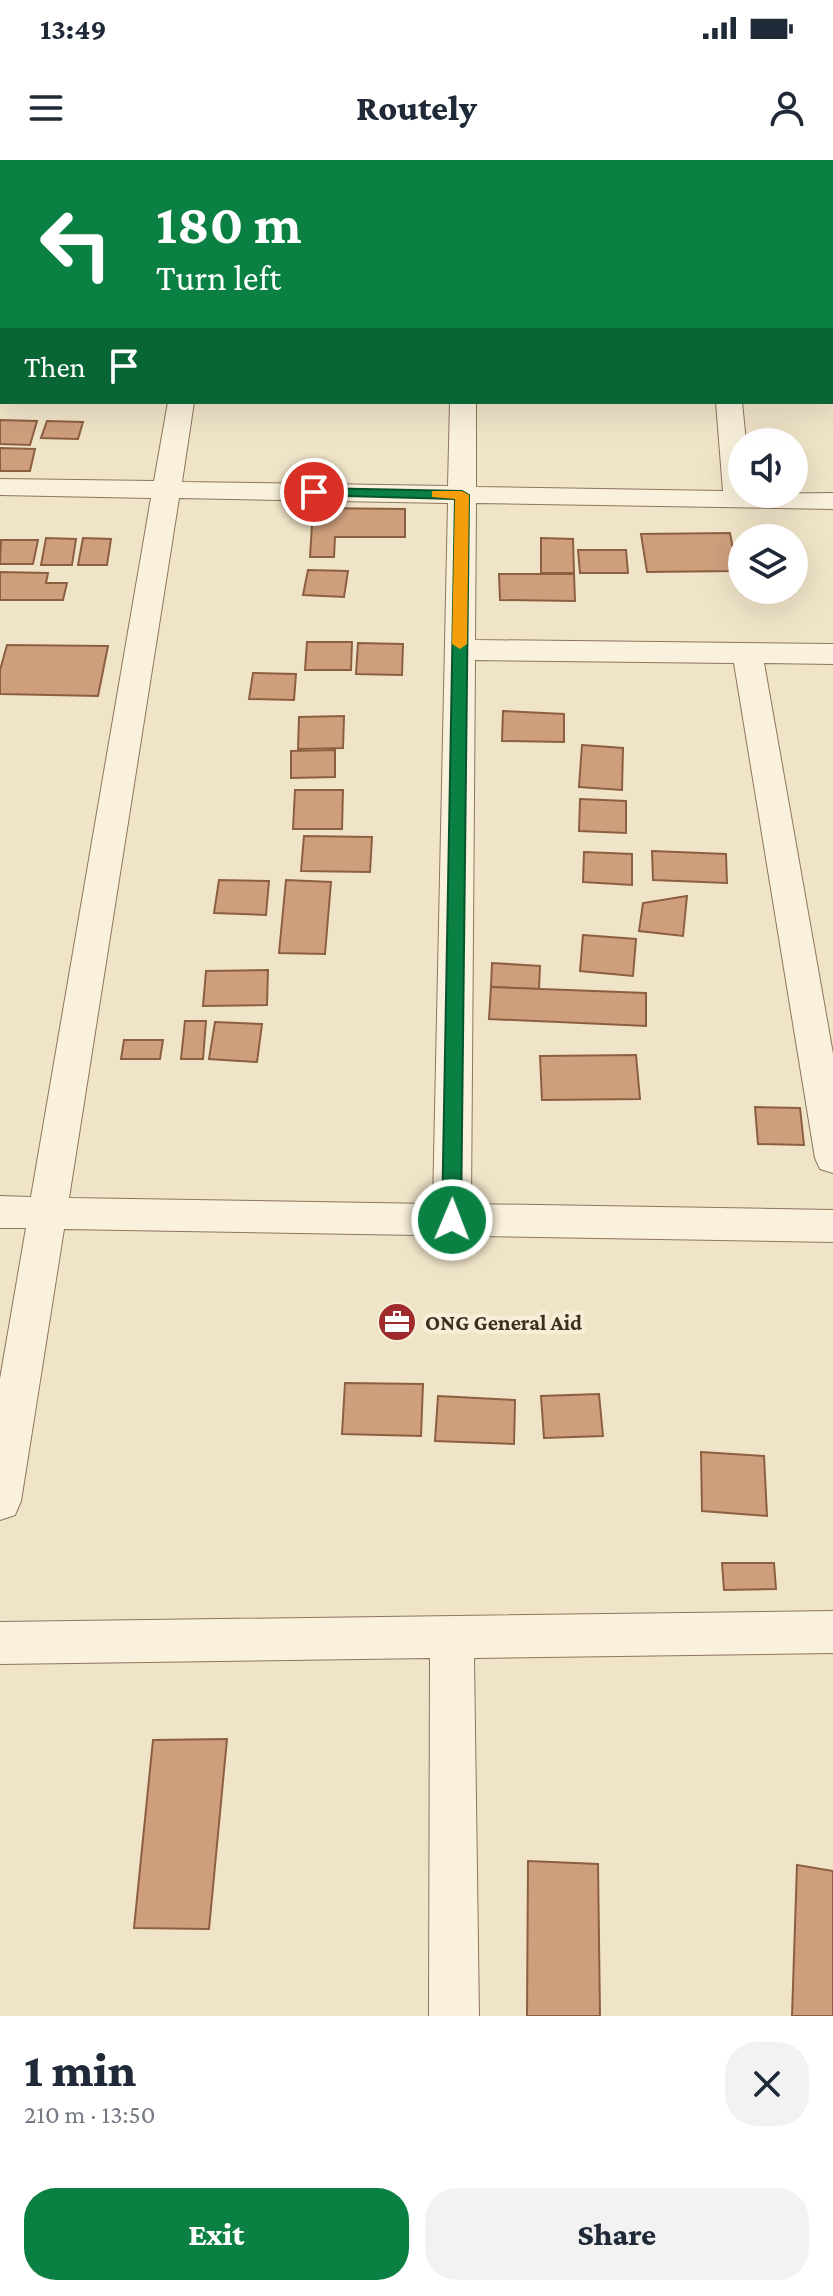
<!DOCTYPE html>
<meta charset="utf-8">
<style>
:root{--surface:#fff;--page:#f2f2f3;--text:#1f2937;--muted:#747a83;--accent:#0b8043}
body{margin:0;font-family:"Crimson Pro",serif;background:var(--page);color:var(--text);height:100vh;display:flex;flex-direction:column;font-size:30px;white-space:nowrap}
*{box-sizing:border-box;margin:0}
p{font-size:26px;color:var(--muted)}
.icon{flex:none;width:44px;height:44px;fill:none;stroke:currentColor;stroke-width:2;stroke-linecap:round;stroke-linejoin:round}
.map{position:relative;height:1856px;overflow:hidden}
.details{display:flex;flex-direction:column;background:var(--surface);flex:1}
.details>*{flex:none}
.banner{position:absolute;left:0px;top:0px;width:834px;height:244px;box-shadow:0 8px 32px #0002;background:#0b8043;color:#fff;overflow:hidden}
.controls{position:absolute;left:728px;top:268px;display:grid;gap:16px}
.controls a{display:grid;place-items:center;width:80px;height:80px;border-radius:50%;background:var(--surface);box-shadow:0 8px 32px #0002;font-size:40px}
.pin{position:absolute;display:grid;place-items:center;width:68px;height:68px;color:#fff;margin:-34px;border:4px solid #fff;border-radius:50%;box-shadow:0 2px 8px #0007}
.me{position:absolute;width:88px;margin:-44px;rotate:1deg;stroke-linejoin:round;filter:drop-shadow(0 0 6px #0008)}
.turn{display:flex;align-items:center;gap:28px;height:168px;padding:0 24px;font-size:36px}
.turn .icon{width:104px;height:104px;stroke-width:2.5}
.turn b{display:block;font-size:56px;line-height:68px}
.then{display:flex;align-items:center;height:76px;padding:0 24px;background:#0003;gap:16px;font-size:30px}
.round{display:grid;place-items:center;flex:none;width:84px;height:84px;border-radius:32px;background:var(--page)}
.head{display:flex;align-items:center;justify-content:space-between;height:136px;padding:0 24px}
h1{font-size:48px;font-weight:800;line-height:60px}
.action{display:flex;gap:16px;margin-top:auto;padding:16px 24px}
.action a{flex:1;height:92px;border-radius:32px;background:var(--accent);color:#fff;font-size:32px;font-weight:800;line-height:92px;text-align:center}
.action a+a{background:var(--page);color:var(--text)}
.status{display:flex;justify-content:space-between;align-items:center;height:56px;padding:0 40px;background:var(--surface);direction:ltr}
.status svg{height:22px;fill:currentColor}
header{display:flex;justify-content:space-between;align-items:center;height:104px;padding:0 24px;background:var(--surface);font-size:36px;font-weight:800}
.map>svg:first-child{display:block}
.building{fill:#cf9f7d;stroke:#8d5f41;stroke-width:2}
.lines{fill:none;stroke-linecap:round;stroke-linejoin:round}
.minor-casing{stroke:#8d765c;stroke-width:2}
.minor{fill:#faf1dc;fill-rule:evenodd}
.route{fill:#0b8043;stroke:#07532c;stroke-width:2}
.slow{fill:#f59e0b}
.labels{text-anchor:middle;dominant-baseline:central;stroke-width:8;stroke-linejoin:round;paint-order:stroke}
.poi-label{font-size:22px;font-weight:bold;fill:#3d2e20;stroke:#f7eed8;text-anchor:start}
</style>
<div class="status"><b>13:49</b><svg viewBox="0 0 49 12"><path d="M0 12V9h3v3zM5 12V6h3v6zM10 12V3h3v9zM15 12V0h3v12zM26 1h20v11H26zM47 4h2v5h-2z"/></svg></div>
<header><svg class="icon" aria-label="menu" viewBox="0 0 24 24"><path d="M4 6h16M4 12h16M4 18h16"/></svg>Routely<svg class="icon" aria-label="person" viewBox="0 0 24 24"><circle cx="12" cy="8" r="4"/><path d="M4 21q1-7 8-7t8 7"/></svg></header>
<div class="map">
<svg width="833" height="1856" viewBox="0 0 833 1856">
<rect width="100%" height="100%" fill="#f0e4c8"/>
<!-- building -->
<g class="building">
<path d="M0 260 37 261 30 285 0 284Z"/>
<path d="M47 261 83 262 78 279 41 278Z"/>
<path d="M0 288 35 289 30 311H0Z"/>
<path d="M313 348 405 349V377H335L334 397H310Z"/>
<path d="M730 373 737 411 647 412 641 374Z"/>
<path d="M46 378 76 379 72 405H41Z"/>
<path d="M83 378 111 379 107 405H78Z"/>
<path d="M541 378 573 379 574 413H541Z"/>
<path d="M1 380H38L33 404H0Z"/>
<path d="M578 390H626L628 413H580Z"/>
<path d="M308 410 348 411 344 437 303 435Z"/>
<path d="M0 412 48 413 46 423H67L63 440H0Z"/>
<path d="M499 414H574L575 441 500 440Z"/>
<path d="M307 482H352L351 510H305Z"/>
<path d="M358 483 403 484 402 515 356 514Z"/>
<path d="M7 485 108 486 98 536 0 534V510Z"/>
<path d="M253 513 296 514 294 540 249 539Z"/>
<path d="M503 551 564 554V582L502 581Z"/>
<path d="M344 556 343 588 298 589 299 557Z"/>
<path d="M582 585 623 588 622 630 579 627Z"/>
<path d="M335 590V617L291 618V591Z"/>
<path d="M295 630H343L342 669H293Z"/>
<path d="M580 639 626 641V673L579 671Z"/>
<path d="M304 676 372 677 370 712 301 711Z"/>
<path d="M652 691 726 694 727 723 653 720Z"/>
<path d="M584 692 632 694V725L583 722Z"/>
<path d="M219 720 269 721 266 755 214 753Z"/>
<path d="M286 720 331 722 325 794 279 793Z"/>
<path d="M687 736 683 776 639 771 643 743Z"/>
<path d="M583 775 636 779 633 816 580 811Z"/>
<path d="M492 803 540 806 539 829 491 827Z"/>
<path d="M268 810 267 845 203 846 206 811Z"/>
<path d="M491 827 646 833V866L489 859Z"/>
<path d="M185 861H206L203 899H181Z"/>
<path d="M215 862 262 864 257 902 209 899Z"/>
<path d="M124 880H163L160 899H121Z"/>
<path d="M636 895 640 939 542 940 540 896Z"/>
<path d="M755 947 800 948 804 985 758 984Z"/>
<path d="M345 1223 423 1224 421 1276 342 1274Z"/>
<path d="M599 1234 603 1276 544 1278 541 1236Z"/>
<path d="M438 1236 515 1240 514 1284 435 1281Z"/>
<path d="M701 1292 764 1296 767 1356 702 1351Z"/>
<path d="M722 1403H774L776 1429 724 1430Z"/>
<path d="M227 1579 209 1769 134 1768 153 1580Z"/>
<path d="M528 1701 598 1704 600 1856H527Z"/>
<path d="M797 1705 833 1711V1856H792Z"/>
</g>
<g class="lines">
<!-- minor casing -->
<g class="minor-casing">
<g id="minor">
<rect x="210" y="0" width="22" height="2"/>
<rect x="455" y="0" width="22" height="2"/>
<rect x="832" y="15" width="1" height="14"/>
<path d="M168 242H194L182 322 448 326 450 242H476V327L723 331 716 242H742L746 282H742V334L833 333V349L476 343 475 480 833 484V504L764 503 833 894V1013L820 1009 815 998 734 503 475 500 471 1044 833 1050V1082L64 1069 21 1341 15 1355 0 1360V1219L26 1068H0V1036L31 1037 151 338 0 335V319L154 321ZM179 338 448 343 433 1044 69 1038Z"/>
<path d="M833 1451V1493L474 1498 479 1856H429L430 1498 0 1504V1462Z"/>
</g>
</g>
<!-- minor -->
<use href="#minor" class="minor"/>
</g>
<!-- route -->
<path class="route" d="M314 328 462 331 469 335 461 1060 459 1065H445L442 1060 455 339 309 335V329Z"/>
<!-- slow -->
<path class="slow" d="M432 331H462L469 335 467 484 460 489 452 484 455 339 432 337Z"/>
<!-- icons -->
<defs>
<g id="office-disc" transform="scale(2)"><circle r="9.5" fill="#9e2a2b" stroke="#f7eed8"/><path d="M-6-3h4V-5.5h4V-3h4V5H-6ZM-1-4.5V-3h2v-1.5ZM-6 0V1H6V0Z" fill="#fff"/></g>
</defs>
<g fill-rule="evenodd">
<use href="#office-disc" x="397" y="1162"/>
</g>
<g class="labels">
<!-- poi labels -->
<g class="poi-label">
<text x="425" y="1162">ONG General Aid</text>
</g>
</g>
</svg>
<div class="controls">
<a><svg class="icon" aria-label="sound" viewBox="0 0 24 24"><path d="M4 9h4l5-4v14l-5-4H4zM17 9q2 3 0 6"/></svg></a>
<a><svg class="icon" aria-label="layers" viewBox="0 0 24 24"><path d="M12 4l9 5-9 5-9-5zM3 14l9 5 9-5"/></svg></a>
</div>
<div class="pin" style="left:314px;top:332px;background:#d93025"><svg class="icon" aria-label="arrive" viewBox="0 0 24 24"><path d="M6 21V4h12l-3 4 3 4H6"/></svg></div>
<svg class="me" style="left:452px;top:1060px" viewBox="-20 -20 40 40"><circle r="17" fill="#0b8043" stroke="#fff" stroke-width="3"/><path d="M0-11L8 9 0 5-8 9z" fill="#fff"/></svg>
<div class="banner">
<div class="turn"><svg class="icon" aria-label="left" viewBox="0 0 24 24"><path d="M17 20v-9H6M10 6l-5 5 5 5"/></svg><div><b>180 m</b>Turn left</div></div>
<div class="then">Then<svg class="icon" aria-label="arrive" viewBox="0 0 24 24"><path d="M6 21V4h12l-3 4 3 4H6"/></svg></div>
</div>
</div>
<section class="details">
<div class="head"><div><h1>1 min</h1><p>210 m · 13:50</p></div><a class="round"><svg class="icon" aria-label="close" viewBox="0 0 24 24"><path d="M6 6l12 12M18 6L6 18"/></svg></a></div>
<div class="action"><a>Exit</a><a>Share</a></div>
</section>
